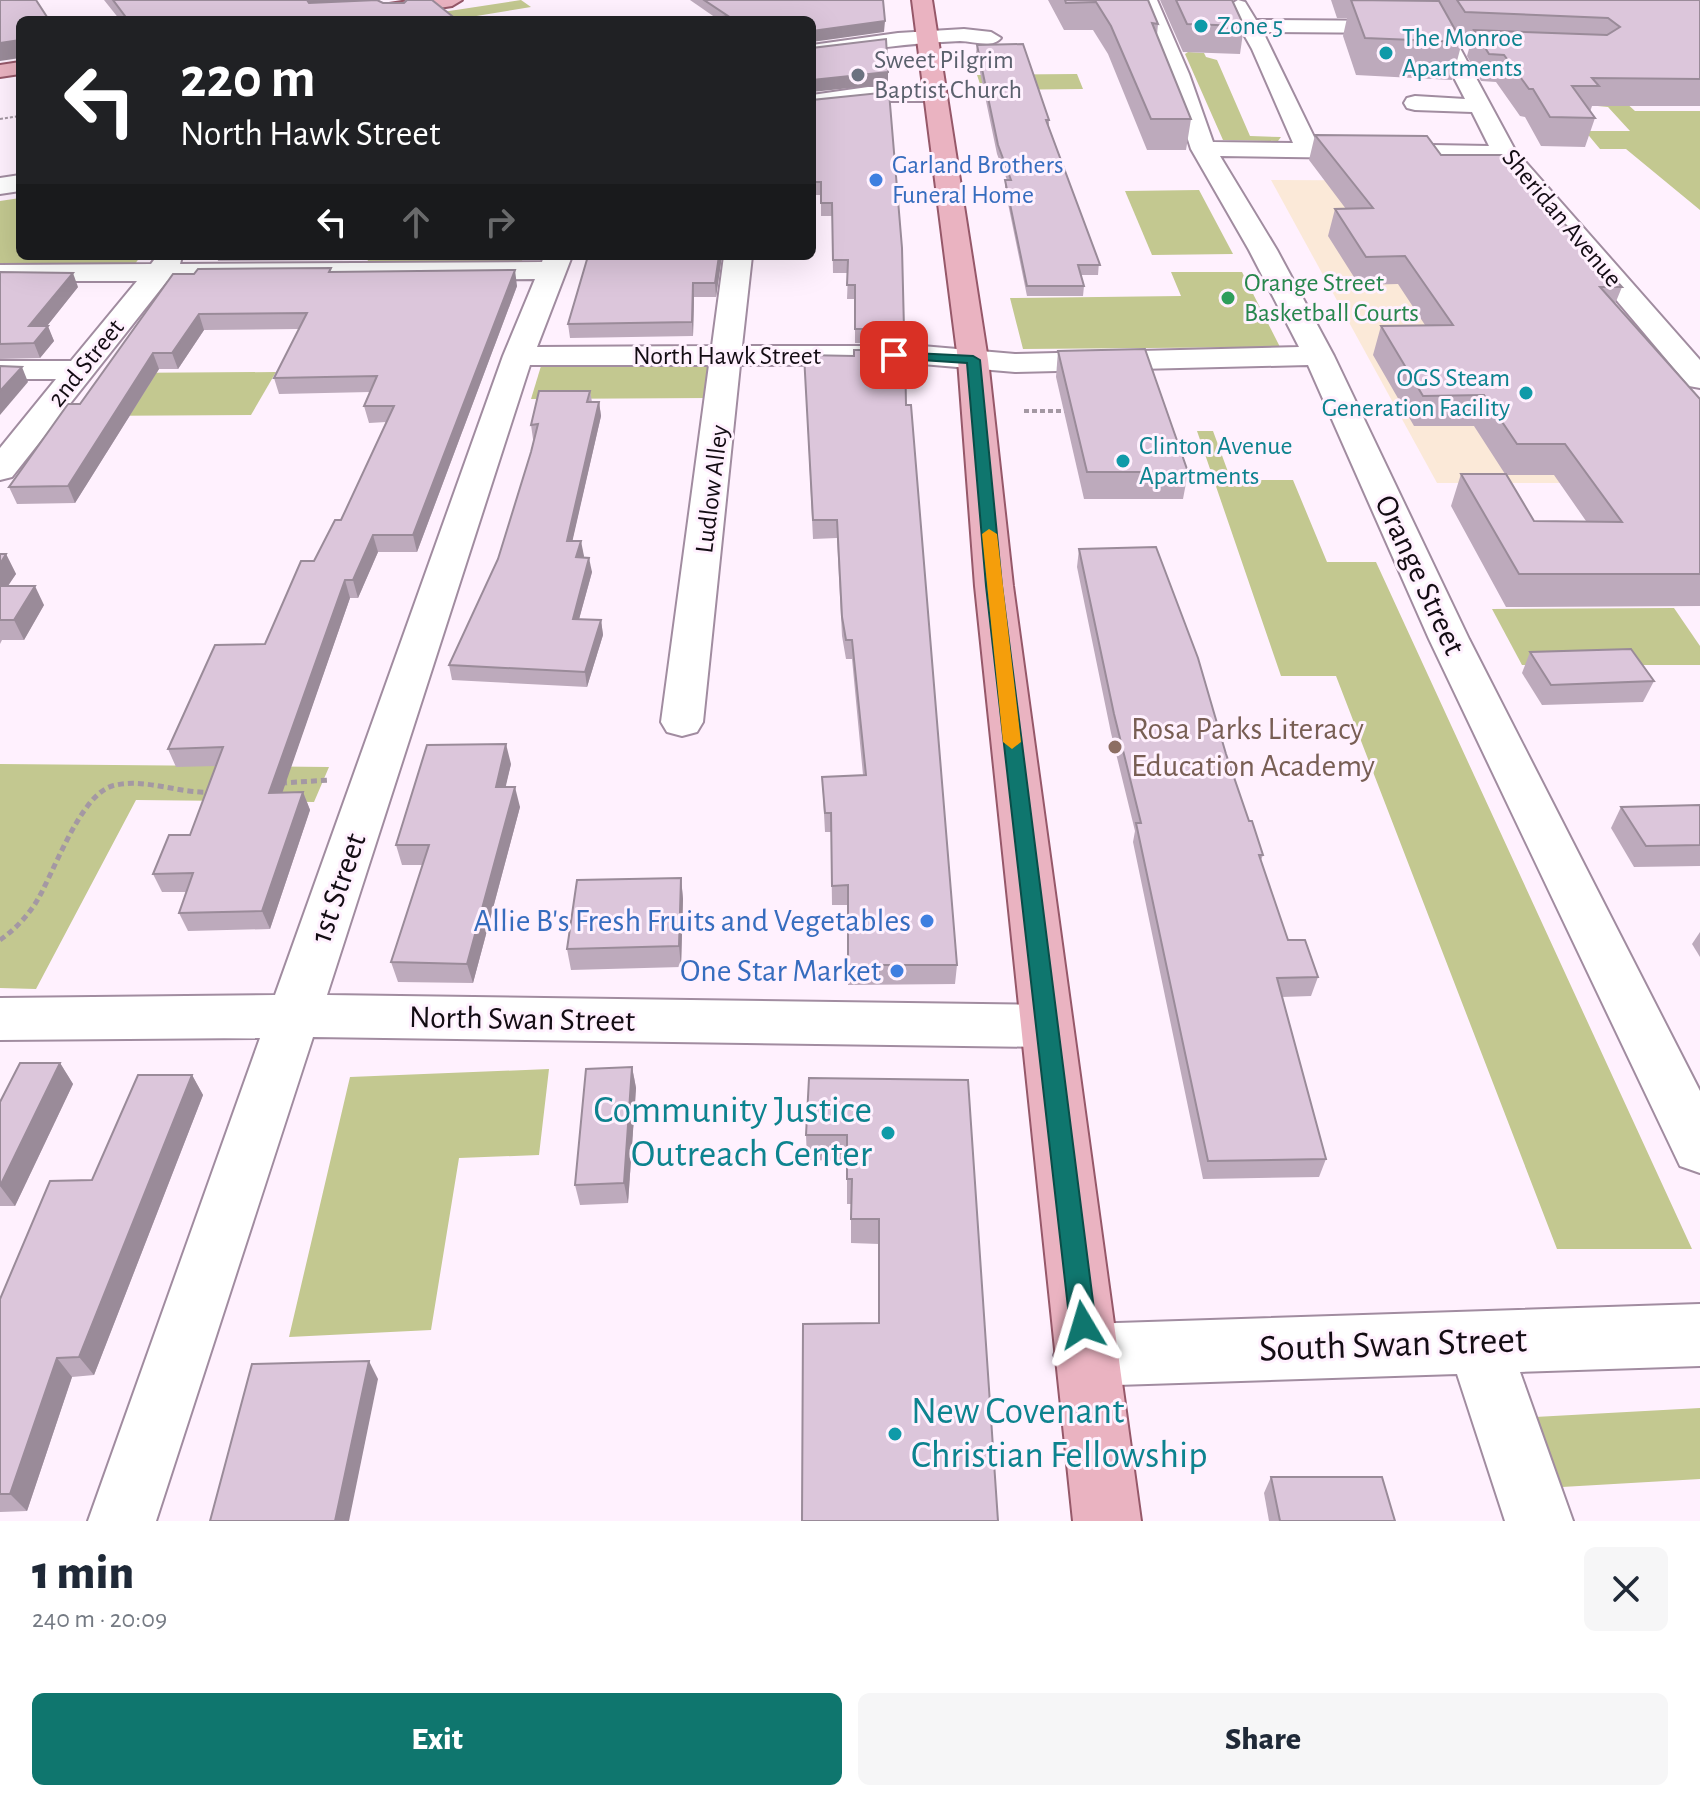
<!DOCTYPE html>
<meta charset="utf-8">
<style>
:root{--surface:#fff;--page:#f6f6f7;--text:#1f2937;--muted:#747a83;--accent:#0f766e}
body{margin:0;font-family:"Alegreya Sans",sans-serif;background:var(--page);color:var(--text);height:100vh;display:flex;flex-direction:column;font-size:30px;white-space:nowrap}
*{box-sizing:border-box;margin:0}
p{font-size:26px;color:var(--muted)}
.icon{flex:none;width:44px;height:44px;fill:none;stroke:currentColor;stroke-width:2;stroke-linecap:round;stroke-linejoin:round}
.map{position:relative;height:1521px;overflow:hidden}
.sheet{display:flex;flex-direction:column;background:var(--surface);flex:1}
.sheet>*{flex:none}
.guide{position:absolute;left:16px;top:16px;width:800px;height:244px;border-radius:12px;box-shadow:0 8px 32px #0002;background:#202124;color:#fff;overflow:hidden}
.pin{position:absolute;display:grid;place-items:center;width:68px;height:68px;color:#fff;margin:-34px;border-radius:16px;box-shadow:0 4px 12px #0006}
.me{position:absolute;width:88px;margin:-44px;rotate:353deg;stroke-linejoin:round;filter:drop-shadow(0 0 6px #0008)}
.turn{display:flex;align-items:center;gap:28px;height:168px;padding:0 32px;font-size:36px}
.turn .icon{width:104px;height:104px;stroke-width:2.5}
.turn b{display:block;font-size:56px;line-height:68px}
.lanes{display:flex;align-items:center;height:76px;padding:0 32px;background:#0003;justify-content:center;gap:40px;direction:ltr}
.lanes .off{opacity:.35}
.round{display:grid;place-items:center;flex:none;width:84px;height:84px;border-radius:12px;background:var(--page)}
.headline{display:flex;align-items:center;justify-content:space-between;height:136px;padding:0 32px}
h1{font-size:48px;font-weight:800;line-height:60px}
.button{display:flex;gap:16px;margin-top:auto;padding:16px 32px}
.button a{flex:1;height:92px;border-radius:12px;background:var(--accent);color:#fff;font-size:32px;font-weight:800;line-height:92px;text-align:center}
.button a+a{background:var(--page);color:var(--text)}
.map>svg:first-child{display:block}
.industrial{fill:#fbe9d8}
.green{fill:#c3c890}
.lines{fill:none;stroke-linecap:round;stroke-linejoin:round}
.minor-casing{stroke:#a18ca0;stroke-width:4}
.major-casing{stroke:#965869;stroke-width:4}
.path-far2{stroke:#a498a3;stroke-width:2;stroke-dasharray:3 2;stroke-linecap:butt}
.path-far1{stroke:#a498a3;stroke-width:4;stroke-dasharray:5 3;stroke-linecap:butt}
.path{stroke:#a498a3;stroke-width:5;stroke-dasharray:6 4;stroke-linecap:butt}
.minor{fill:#fff;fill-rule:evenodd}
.major{fill:#eab3c1;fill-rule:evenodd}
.wall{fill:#bdaabc;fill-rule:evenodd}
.shaded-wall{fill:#9a8b99}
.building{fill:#dcc6db;stroke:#9a8b99;stroke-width:2}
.route{fill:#0f766e;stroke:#0a4d48;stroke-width:2}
.slow{fill:#f59e0b}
.culture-dot{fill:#0f9aa8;stroke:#fff1fe;stroke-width:3}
.worship-dot{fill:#6b7280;stroke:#fff1fe;stroke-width:3}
.shop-dot{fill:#3f7fe0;stroke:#fff1fe;stroke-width:3}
.leisure-dot{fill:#2e9e5b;stroke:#fff1fe;stroke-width:3}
.education-dot{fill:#8d6e63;stroke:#fff1fe;stroke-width:3}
.labels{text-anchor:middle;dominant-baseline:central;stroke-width:6;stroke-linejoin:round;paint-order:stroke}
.far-culture-label{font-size:26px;fill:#0d838f;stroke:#fff1fe;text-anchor:start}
.far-worship-label{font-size:26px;fill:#5b616d;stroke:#fff1fe;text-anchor:start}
.far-shop-label{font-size:26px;fill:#366cbe;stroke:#fff1fe;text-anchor:start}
.far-street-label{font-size:26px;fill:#130c13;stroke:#fff1fe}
.far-leisure-label{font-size:26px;fill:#27864d;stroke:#fff1fe;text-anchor:start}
.street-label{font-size:32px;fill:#130c13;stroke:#fff1fe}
.education-label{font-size:32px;fill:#785e54;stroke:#fff1fe;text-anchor:start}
.shop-label{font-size:32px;fill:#366cbe;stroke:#fff1fe;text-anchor:end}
.near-culture-label{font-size:38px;fill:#0d838f;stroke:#fff1fe;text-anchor:end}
.near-street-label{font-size:38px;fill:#130c13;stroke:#fff1fe}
</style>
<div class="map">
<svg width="1700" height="1521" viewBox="0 0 1700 1521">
<rect width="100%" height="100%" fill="#fff1fe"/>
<!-- industrial -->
<path class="industrial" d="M1271 180 1498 181 1700 483H1437Z"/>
<!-- green -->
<g class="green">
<path d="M521 0 531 7 452 20 410 17Z"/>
<path d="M1188 52 1204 53 1206 57 1217 60 1250 136 1281 137 1278 141 1223 140 1185 54Z"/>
<path d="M1580 61 1635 111H1700V210L1626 149H1600L1585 131H1630L1608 107 1587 105Z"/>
<path d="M1077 74 1083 89 982 90 977 75Z"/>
<path d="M1199 190 1233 254 1152 255 1125 191Z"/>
<path d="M20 198V256H141L134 265H0V201Z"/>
<path d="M370 256H523L522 261 367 262Z"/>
<path d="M1171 272H1242L1280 347 1023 349 1010 298 1181 296Z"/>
<path d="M541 366H713L709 398 531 399Z"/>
<path d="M276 372 251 415 80 416 112 373Z"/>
<path d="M1197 431H1213L1231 480H1293L1327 562H1376L1692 1249H1557L1336 676H1281Z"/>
<path d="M1674 608 1700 646V665H1522L1492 609Z"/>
<path d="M0 764 329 767 314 802 136 800 36 989 0 988Z"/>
<path d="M549 1069 539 1155 459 1158 431 1330 289 1337 350 1077Z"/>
<path d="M1700 1408V1479L1562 1487 1535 1417Z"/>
</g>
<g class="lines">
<!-- minor casing -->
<g class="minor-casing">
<g id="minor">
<path d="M1137 0H1157L1189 74 1213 142 1293 143 1252 49 1228 6 1238 0 1245 2 1256 20 1403 21 1413 27 1403 33 1263 32 1317 143 1489 146 1472 112 1415 110 1407 108 1404 103 1407 98 1415 96 1465 99 1414 0H1434L1515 150 1700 360V388L1689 386 1498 160 1220 156 1277 250 1334 356 1469 639 1700 1091V1173L1680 1166 1429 639 1308 365 1015 372 922 364 740 365 703 722 697 732 682 736 667 732 661 722 709 365H530L327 995 1045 1005 1064 1011 1071 1026 1064 1041 1045 1047 313 1037 156 1521H88L260 1038 0 1040V998L275 995 503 356 535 279 167 281 12 477 0 480V448L56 379H0V361H71L137 281H0V265L151 264 157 256H182L180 264 542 262 544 256H572L537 347 712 346 724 256H752L742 346H922L1015 354 1299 347 1249 250 1191 149 1167 74Z"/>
<path d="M964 29 991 32 1001 38C992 49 974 41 960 41 910 43 861 50 812 57V45L898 33Z"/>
<path d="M868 87H936L947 94 936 101H868L812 109V95Z"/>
<path d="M20 175V191L0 194V178Z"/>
<path d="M1700 1304V1366L1520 1372 1573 1521H1505L1457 1374 1086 1386 1064 1377 1054 1355 1064 1333 1086 1324Z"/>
</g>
</g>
<!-- major casing -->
<g class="major-casing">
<g id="major">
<path d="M415 0H462L452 6 362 20H314L324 14Z"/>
<path d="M912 0H932L988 360 1013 586 1141 1521H1073L975 586 958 360Z"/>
<path d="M20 62V74L0 77V65Z"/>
</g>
</g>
<!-- path-far2 -->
<path class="path-far2" d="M0 119 20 116"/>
<!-- path-far1 -->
<path class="path-far1" d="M1024 411H1067"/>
<!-- path -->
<g class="path">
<path d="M281 783 330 780"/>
<path d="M0 940C14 930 25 919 35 904 53 876 79 796 112 786 143 777 179 794 211 792"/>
</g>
<!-- minor -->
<use href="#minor" class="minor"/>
<!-- major -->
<use href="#major" class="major"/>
</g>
<!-- wall -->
<g class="wall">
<path d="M104 0H366L383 3H404L405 0H432L457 20H120Z"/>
<path d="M690 0H883L884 32 716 18Z"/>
<path d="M1048 0H1148L1158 24 1157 35 1191 119 1186 150H1147L1108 54 1093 30H1064Z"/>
<path d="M1160 0H1232L1244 26 1240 54 1183 52Z"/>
<path d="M1331 0H1700V106H1592L1590 112 1595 118 1585 147 1541 146 1525 117 1520 116 1496 82 1481 81 1467 56 1472 38 1460 37 1462 42 1452 80 1356 75 1343 36 1347 18H1337Z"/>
<path d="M977 45 1049 120V127L1099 262 1098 275H1081L1084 286 1083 296H1027L1005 189V180H1007L997 154 976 53Z"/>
<path d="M812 100 904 329V343H855V299H847L848 273H833L832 216H821V195H812Z"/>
<path d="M1315 135 1441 155 1622 287 1615 304 1700 399V606L1506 607 1451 506 1461 474H1505L1474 426H1414L1373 355 1381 326 1425 325 1398 284 1359 285 1328 236 1335 209H1346L1309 160ZM1506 475H1554L1586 521H1534Z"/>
<path d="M217 256H349L347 260 218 261Z"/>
<path d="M588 256H722L716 297H694L693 336 570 338 568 324Z"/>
<path d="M0 272 78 287 47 326 54 341 40 358 0 359Z"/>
<path d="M332 272 517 286 417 552H378L358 598H350L282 792H303L310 810 270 929 188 931 179 913 187 892H162L153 874 190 835 216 766 176 767 168 749 265 644 314 561 341 520 386 422 369 423 364 406 370 392 279 394 274 378 299 329 204 330 178 369H159L75 503 17 504 9 487 80 404 173 274Z"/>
<path d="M1058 351 1188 472 1183 499H1084L1056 377Z"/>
<path d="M805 372 906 405 957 965 955 984 848 985V905H832L831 832H825L822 777 863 775 852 659H846L842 636 837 538 813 539Z"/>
<path d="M590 391 592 402H599L601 416 572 541 584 556 583 558 592 572 579 619 601 620 603 635 587 687 452 680 449 665 498 559 531 452 534 439H533L531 425Z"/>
<path d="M1079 549 1226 754 1249 821 1263 855 1261 860 1288 940 1318 977 1311 996 1282 997 1326 1159 1319 1177 1203 1179 1133 842 1135 831 1111 733 1077 567Z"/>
<path d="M0 554H6L16 574 7 586 44 605 24 640H2L0 644Z"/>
<path d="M1530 652 1654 681 1643 702 1542 705 1522 673Z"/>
<path d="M511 764 505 787 520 807 473 983 398 982 391 962 423 865H402L396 845Z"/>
<path d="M1700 805V866L1634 867 1611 828 1621 807Z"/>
<path d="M681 878 683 899 681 967 571 970 567 949Z"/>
<path d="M1700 932V957L1692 944Z"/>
<path d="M60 1063 73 1084 15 1206H0V1102Z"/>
<path d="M632 1067 636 1088 628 1203 580 1205 575 1185Z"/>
<path d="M192 1075 203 1095 94 1375 72 1377 27 1511 0 1512V1299L92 1180Z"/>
<path d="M968 1080 878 1323 879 1244 851 1243V1204H847V1161L807 1160 806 1135Z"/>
<path d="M1271 1477 1395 1521H1269L1264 1493Z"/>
</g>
<!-- shaded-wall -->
<g class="shaded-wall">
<path d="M306 0H366L311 20Z"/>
<path d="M885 21 884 32 812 42V31Z"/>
<path d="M20 40V58L0 61V43Z"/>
<path d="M888 72V84L812 92V80Z"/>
<path d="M719 256H722L716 297 715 283Z"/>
<path d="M515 270 517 286 417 552 413 535Z"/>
<path d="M73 273 78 287 35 341 29 326Z"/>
<path d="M693 283 694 297 693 336 692 322Z"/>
<path d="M199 314 204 330 178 369 172 353Z"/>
<path d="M48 326 54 341 40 358 34 343Z"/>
<path d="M153 353 159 369 75 503 68 486Z"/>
<path d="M22 367 28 382 0 415V391Z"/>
<path d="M599 402 601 416 569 556 567 541Z"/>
<path d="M373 535 378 552 358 598 353 580Z"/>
<path d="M581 541 584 556 578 572 576 557Z"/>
<path d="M6 554 16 574 0 598V564Z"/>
<path d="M589 558 592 572 575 634 573 619Z"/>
<path d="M345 580 350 598 276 811 269 793Z"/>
<path d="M35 586 44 605 24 640 14 620Z"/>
<path d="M601 620 603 635 587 687 585 672Z"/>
<path d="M506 744 511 764 501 807 496 787Z"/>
<path d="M515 787 520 807 473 983 467 964Z"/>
<path d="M303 792 310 810 270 929 262 911Z"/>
<path d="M681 878 683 899 681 967 679 946Z"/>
<path d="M60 1063 73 1084 15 1206 0 1186Z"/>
<path d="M632 1067 636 1088 628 1203 624 1183Z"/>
<path d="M192 1075 203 1095 94 1375 79 1357Z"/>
<path d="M57 1358 72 1377 27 1511 10 1494Z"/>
<path d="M369 1361 378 1379 349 1521H335Z"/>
</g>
<!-- building -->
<g class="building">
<path d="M0 0H36L49 20H20V40L0 43Z"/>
<path d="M113 0H307L309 3 377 0 383 3H404L407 0H432L457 20H128Z"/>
<path d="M704 0H883L885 21 812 31V20H704L728 16Z"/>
<path d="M1065 0H1148L1158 24 1152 23 1191 119H1151L1111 26 1096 2 1066 3Z"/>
<path d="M1176 0H1232L1244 26 1187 24Z"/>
<path d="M1351 0 1439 1 1462 42 1365 38Z"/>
<path d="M1457 0H1700V79L1592 78 1599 86H1572L1595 118 1550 117 1533 89H1529L1504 55 1489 54 1474 30 1607 35 1620 27 1608 18 1465 12Z"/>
<path d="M886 39 888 72 812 80V48Z"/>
<path d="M1023 44 1049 120H1046L1099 262 1100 265H1078L1084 286H1027L1005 180H1011L998 145 977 45Z"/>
<path d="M889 92 902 248 904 329H855V285H847L848 260H833L832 203H821V182H812V100Z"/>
<path d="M1315 135 1427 136 1441 155H1502L1622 287H1600L1700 399V574H1519L1461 474H1506L1534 521 1622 522 1565 444H1517L1484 395 1423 396 1381 326 1453 325 1405 256 1366 257 1335 209 1373 208Z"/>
<path d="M588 256H719L715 283H693L692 322 568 324Z"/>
<path d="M331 268 329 272 515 270 413 535H373L353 580H345L269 793 303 792 262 911 179 913 193 873 153 874 169 835H190L223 747 168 749 215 645 265 644 301 561H314L335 520H341L394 406H364L377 376 274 378 307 313 199 314 172 353H153L68 486 9 487 68 404H80L173 274H194L198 269Z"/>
<path d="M0 272 73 273 29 326H48L34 343 0 344Z"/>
<path d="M1145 349 1188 472H1087L1058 351Z"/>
<path d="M854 350H905L906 405H911L957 965H848V885L832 886 831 813H825L822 777 866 775 852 640H846L842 617 837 520H813L804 355 854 356Z"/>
<path d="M0 366 22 367 0 391Z"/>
<path d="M539 391H590L587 402H599L567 541H581L576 557 589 558 573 619 601 620 585 672 449 665 498 559 531 452 538 424 531 425Z"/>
<path d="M1156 547 1198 658 1226 754 1249 821H1252L1263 855H1259L1288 940H1305L1318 977 1277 978 1326 1159 1208 1161 1136 823H1141L1114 714 1079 549Z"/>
<path d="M0 554H6L0 564Z"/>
<path d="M0 586H35L14 620H0Z"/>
<path d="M1631 649 1654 681 1551 685 1530 652Z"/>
<path d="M506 744 496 787H515L467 964 391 962 429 845H396L427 745Z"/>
<path d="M1700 805V845L1646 846 1621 807Z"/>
<path d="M681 878 679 946 567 949 577 880Z"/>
<path d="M20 1063H60L0 1186V1102Z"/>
<path d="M632 1067 624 1183 575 1185 586 1069Z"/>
<path d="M138 1075H192L79 1357 57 1358 10 1494H0V1299L50 1181 92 1180Z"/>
<path d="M809 1078 968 1080 998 1521H802L803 1324 879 1323V1219H851L852 1179H847V1135H806Z"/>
<path d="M369 1361 335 1521H210L252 1364Z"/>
<path d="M1271 1477H1382L1395 1521H1280Z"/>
</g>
<!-- route -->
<path class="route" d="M894 352 973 356 980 360 1002 586 1096 1325 1092 1334 1083 1338 1073 1334 1070 1325 986 586 967 363 890 358 888 355Z"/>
<!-- slow -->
<path class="slow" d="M989 529 997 534 1021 742 1012 749 1003 742 982 534Z"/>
<!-- markers -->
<g class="culture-dot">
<circle cx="1201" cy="26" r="8"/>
<circle cx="1386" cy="53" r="8"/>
<circle cx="1526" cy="393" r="8"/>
<circle cx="1123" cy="461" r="8"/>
<circle cx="888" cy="1133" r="8"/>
<circle cx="895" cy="1434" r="8"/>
</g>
<circle class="worship-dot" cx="858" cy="75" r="8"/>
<g class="shop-dot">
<circle cx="876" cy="180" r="8"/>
<circle cx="927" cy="921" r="8"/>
<circle cx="897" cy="971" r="8"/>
</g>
<circle class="leisure-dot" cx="1228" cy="298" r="8"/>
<circle class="education-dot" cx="1115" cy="747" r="8"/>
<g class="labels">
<!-- far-culture labels -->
<g class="far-culture-label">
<text x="1217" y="26">Zone 5</text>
<text x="1402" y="38">The Monroe<tspan x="1402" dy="30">Apartments</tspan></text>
<text x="1510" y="378" text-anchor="end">OGS Steam<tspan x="1510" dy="30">Generation Facility</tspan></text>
<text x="1139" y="446">Clinton Avenue<tspan x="1139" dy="30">Apartments</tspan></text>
</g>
<!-- far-worship labels -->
<g class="far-worship-label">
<text x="874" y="60">Sweet Pilgrim<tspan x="874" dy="30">Baptist Church</tspan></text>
</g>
<!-- far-shop labels -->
<g class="far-shop-label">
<text x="892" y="165">Garland Brothers<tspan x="892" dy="30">Funeral Home</tspan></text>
</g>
<!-- far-street labels -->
<g class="far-street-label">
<text transform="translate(1562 218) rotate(50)">Sheridan Avenue</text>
<text x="727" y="356">North Hawk Street</text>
<text transform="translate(86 363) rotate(-51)">2nd Street</text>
<text transform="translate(712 489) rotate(-83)">Ludlow Alley</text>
</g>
<!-- far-leisure labels -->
<g class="far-leisure-label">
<text x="1244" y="283">Orange Street<tspan x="1244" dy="30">Basketball Courts</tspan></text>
</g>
<!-- street labels -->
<g class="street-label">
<text transform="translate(1420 575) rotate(65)">Orange Street</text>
<text transform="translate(338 888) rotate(-71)">1st Street</text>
<text transform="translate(522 1019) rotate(1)">North Swan Street</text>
</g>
<!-- education labels -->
<g class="education-label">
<text x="1131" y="729">Rosa Parks Literacy<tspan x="1131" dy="37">Education Academy</tspan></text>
</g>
<!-- shop labels -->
<g class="shop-label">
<text x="911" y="921">Allie B's Fresh Fruits and Vegetables</text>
<text x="881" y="971">One Star Market</text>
</g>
<!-- near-culture labels -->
<g class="near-culture-label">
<text x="872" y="1111">Community Justice<tspan x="872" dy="44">Outreach Center</tspan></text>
<text x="911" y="1412" text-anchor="start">New Covenant<tspan x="911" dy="44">Christian Fellowship</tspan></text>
</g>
<!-- near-street labels -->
<g class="near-street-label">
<text transform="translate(1393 1345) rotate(-2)">South Swan Street</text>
</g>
</g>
</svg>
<div class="pin" style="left:894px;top:355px;background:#d93025"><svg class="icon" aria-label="arrive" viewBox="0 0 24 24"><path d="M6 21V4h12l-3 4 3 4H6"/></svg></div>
<svg class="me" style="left:1083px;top:1325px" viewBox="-20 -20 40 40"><path d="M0-17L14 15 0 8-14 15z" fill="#0f766e" stroke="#fff" stroke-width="4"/></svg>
<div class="guide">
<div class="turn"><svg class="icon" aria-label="left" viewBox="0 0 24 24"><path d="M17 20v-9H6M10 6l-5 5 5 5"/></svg><div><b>220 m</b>North Hawk Street</div></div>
<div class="lanes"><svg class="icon" aria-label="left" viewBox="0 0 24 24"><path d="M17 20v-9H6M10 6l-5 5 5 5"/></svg><svg class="icon off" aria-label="ahead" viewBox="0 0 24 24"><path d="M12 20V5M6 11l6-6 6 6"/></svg><svg class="icon off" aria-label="right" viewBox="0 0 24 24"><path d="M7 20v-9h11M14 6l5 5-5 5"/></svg></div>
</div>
</div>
<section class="sheet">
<div class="headline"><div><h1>1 min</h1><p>240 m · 20:09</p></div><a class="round"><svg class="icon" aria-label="close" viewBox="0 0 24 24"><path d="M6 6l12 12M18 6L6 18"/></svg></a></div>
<div class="button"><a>Exit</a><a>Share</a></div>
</section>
